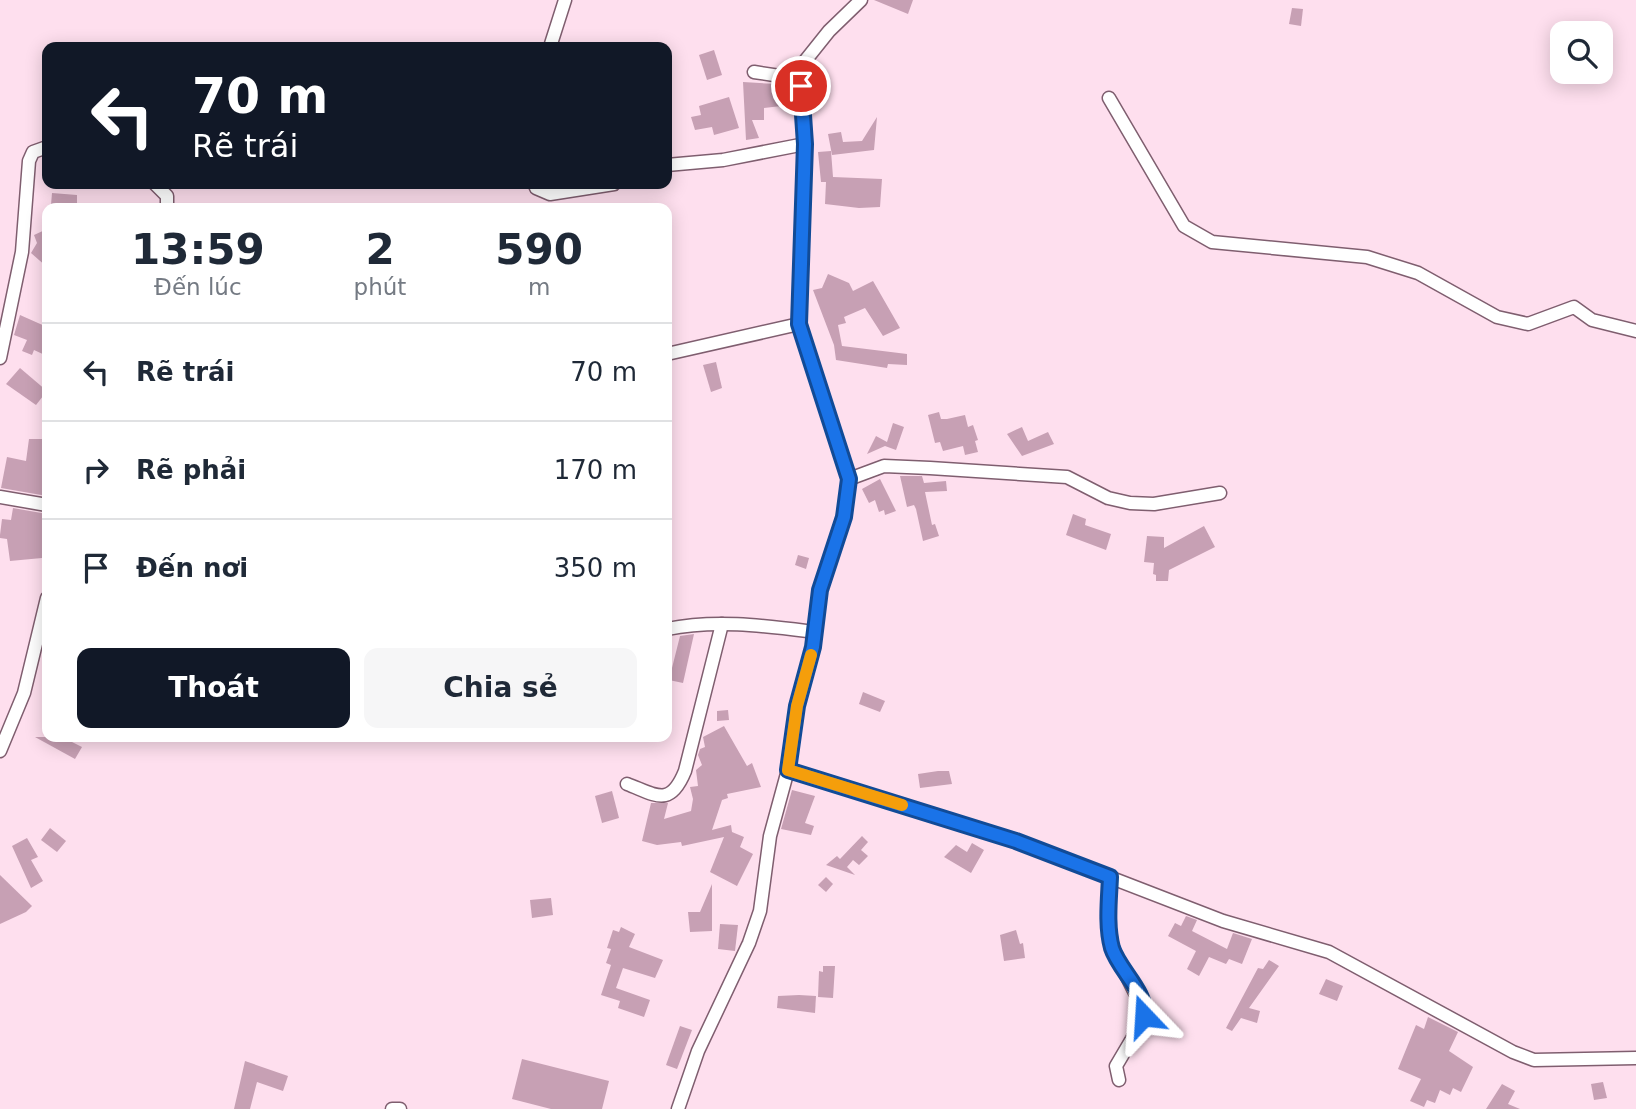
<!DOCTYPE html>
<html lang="vi">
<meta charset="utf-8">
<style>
:root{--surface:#fff;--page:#f6f6f7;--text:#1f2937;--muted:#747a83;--line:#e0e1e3;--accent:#111827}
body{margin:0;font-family:"DejaVu Sans",sans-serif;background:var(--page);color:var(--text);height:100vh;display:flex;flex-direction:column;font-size:26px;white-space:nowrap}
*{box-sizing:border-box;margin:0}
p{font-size:23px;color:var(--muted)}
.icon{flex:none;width:38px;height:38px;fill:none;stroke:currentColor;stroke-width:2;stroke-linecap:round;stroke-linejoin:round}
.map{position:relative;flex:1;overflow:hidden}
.drawer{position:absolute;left:42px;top:203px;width:630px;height:539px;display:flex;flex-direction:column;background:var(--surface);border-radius:14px;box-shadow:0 4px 18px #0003}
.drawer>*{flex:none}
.banner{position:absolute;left:42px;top:42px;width:630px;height:147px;border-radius:14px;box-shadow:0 4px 18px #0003;background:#111827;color:#fff;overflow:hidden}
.fabs{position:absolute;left:1550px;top:21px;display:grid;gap:14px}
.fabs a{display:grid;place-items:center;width:63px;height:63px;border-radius:14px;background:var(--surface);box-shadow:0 4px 18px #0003;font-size:35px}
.pin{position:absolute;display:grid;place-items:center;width:60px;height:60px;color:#fff;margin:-30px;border:4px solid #fff;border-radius:50%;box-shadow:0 2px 7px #0007}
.me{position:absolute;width:77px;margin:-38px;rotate:340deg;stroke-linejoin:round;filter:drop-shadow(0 0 5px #0008)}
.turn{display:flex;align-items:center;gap:24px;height:147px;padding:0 35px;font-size:32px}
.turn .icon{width:91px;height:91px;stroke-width:2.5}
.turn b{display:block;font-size:49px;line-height:60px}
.eta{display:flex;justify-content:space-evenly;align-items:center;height:119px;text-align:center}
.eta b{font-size:42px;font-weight:600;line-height:49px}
.primary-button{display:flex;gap:14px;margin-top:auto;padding:14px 35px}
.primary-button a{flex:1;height:80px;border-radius:14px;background:var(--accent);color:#fff;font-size:28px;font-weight:600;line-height:80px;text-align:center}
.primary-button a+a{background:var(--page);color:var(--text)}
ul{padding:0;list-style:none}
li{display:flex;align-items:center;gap:21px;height:98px;padding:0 35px;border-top:2px solid var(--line)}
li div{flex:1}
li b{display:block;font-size:26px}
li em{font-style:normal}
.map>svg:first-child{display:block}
.building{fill:#c7a0b4}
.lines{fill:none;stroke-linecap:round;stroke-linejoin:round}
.minor-casing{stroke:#7f5e6f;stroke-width:15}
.minor{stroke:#fff;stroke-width:12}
.route-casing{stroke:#114b97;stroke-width:18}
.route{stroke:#1a73e8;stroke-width:12}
.slow{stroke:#f59e0b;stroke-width:12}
</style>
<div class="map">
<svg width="1636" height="1109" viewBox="0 0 1636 1109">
<rect width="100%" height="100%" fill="#fedfee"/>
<!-- building -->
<g class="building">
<path d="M874 0H913L908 14Z"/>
<path d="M1292 8 1303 9 1301 26 1289 24Z"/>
<path d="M714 50 722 75 707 80 699 55Z"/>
<path d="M743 82 776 84V93L790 92V105L764 108V120H752L759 138 746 140Z"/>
<path d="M729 97 739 128 714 135 712 127 695 130 691 117 701 115 699 106Z"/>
<path d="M877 117 874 150 832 155 828 134 841 132 843 142 862 141Z"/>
<path d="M831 151 833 177 882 179 880 207 859 208 825 204 826 182H821L818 152Z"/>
<path d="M52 193 77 195V207L51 205Z"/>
<path d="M47 229V267L31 253 37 243 34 235Z"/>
<path d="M828 274 849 283 853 291 873 281 900 328 883 336 865 308 844 317 846 323 838 325 842 346 907 354V365L888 364 887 368 836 360 834 345 813 290 822 288Z"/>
<path d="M20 315 47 327 43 340 47 342V356L34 350 32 355 22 351 27 340 14 335Z"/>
<path d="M716 362 722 388 711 392 703 365Z"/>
<path d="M20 368 47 391 36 405 6 384Z"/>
<path d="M939 412 941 419H947L965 415 968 427 973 425 978 440 975 441 978 452 965 455 963 446 943 451 940 442 935 443 928 415Z"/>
<path d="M893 423 904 427 896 450 885 446 867 454 876 436 887 442Z"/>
<path d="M1022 427 1028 441 1048 432 1054 444 1022 456 1007 434Z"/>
<path d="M29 439H47V496L1 488 7 457 26 461Z"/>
<path d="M900 476H922L924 483 946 481 947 491 925 492 932 525 935 524 939 536 923 541 916 509 914 505 907 507Z"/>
<path d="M880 479 896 511 885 515 884 510 879 512 875 500 869 503 862 489Z"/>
<path d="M13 508 47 514 42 558 10 561 7 539 0 538V535L2 519 11 520Z"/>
<path d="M1073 514 1086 519 1085 525 1111 534 1106 550 1066 535Z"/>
<path d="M1204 526 1215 547 1169 570 1168 581H1156V575L1153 574 1154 563 1144 562 1147 536 1164 537V548Z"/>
<path d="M798 555 809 558 806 569 795 565Z"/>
<path d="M694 634 683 683 669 680 680 636Z"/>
<path d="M863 692 885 701 880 712 859 704Z"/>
<path d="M728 710 729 720 717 721V711Z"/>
<path d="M724 726 747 766 752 763 761 787 727 794 728 798 722 800 712 830 731 825 732 832 744 837 740 847 753 854 737 886 710 872 724 837 682 846 681 842 657 845 642 841 651 803H668L664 819 691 811 693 799 690 787 698 786 696 770 702 765 698 755 700 749 705 747 703 737Z"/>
<path d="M35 737H62L82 747 75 759Z"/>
<path d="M938 771H949L952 784 920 788 918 774Z"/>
<path d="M792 790 815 796 805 823 814 826 811 835 781 829Z"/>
<path d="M612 791 619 818 602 823 595 796Z"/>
<path d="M50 828 66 841 57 852 41 840Z"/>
<path d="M862 836 868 842 861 850 868 856 859 865 853 860 847 867 855 875 826 865 837 856 840 859Z"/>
<path d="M27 838 38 857 31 860 43 881 31 888 12 846Z"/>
<path d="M972 843 984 850 971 873 944 857 956 845 967 852Z"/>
<path d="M0 875 32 906 26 912 0 924Z"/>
<path d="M826 877 833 884 826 892 818 885Z"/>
<path d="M712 884V931L690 932 688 912H700Z"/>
<path d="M551 898 553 915 532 918 530 900Z"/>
<path d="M1186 916 1197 920 1192 931 1227 949 1233 933 1252 939 1242 964 1229 959 1226 964 1209 957 1199 976 1187 969 1196 951 1168 936 1175 923 1181 926Z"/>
<path d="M720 924 738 925 735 951 718 949Z"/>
<path d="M621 927 635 934 629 947 663 960 655 978 623 968 616 988 650 1000 644 1017 618 1008 620 1001 601 995 611 965 606 963 611 949 607 948 613 930 619 932Z"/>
<path d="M1016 930 1020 944 1023 943 1025 958 1004 961 1000 935Z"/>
<path d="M1269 960 1279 966 1249 1008 1260 1011 1257 1023 1241 1018 1232 1031 1226 1028 1258 968 1263 969Z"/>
<path d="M823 966H835L833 998 818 997 819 971 823 972Z"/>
<path d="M1326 979 1343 986 1337 1001 1319 994Z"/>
<path d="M799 995 816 996 815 1013 777 1008 778 996Z"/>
<path d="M1428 1017 1458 1032 1449 1051 1473 1067 1461 1092 1453 1088 1450 1095 1440 1090 1435 1103 1427 1100 1424 1107 1410 1101 1421 1079 1398 1069 1416 1025 1424 1029Z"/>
<path d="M680 1026 692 1030 677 1069 666 1065Z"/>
<path d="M522 1059 609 1081 602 1109H551L512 1099Z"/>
<path d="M245 1061 288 1076 283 1091 257 1082 250 1109H234Z"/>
<path d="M1603 1082 1607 1098 1594 1100 1591 1084Z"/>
<path d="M1502 1084 1515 1091 1508 1104 1520 1109H1486Z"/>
</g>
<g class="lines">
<!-- minor casing -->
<g class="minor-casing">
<g id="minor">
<path d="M550 47 565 0"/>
<path d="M754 72 800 79"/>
<path d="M1109 98 1184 226 1212 242 1367 257 1418 273 1497 317 1528 324 1574 307 1592 320 1636 331"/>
<path d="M667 165 723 160 805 144"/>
<path d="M155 184 167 196V208"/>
<path d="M535 184 536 188 550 194 614 184"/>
<path d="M667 354 799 324"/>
<path d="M0 358 22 252 29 161 33 152 47 147"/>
<path d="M849 479 884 466 930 468 1067 477 1108 498 1130 503 1154 504 1220 493"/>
<path d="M0 497 47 505"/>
<path d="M667 629C716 619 766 626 815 632"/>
<path d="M0 751 24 693 47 598"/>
<path d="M788 770 1016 841 1223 921 1329 952 1513 1052 1534 1060 1636 1058"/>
<path d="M627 784C656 795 670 808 685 771L722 624"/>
<path d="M1110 877 1109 925 1112 947 1144 1011 1142 1022 1116 1066 1119 1080"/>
<path d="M392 1109H400"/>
<path d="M678 1109 698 1051 749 943 760 911 770 836 788 770 797 707 813 647 820 590 843 517 849 479 799 324 805 144 800 79 805 61 829 31 861 0"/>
</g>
</g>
<!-- minor -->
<use href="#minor" class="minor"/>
</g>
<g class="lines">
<!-- route casing -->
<g class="route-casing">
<path id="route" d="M801 86 805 144 799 324 849 479 844 517 820 590 813 647 797 706 788 770 1016 841 1110 877C1109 900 1106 926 1112 948 1119 970 1147 992 1144 1016"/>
</g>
<!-- route -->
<use href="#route" class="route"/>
<!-- slow -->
<path class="slow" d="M811 655 797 706 788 770 902 805"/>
</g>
</svg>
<div class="fabs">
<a><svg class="icon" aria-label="search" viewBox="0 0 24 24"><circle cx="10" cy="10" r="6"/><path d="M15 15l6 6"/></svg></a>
</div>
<div class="pin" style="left:801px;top:86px;background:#d93025"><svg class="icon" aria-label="arrive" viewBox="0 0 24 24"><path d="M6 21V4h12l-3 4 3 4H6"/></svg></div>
<svg class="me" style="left:1144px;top:1016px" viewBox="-20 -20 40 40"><path d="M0-17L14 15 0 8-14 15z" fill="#1a73e8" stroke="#fff" stroke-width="4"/></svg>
<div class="banner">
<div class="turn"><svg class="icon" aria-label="left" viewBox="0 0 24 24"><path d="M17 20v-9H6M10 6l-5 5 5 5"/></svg><div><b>70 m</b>Rẽ trái</div></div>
</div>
<section class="drawer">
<div class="eta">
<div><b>13:59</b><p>Đến lúc</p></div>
<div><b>2</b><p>phút</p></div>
<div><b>590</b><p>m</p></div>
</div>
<ul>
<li><svg class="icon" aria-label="left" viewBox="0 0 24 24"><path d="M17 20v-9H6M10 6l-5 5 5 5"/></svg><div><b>Rẽ trái</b></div><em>70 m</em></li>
<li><svg class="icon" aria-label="right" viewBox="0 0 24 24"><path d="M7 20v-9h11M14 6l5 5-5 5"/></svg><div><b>Rẽ phải</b></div><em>170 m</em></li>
<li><svg class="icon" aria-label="arrive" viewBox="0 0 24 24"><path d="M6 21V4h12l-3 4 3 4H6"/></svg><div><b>Đến nơi</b></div><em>350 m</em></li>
</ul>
<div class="primary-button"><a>Thoát</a><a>Chia sẻ</a></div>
</section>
</div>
